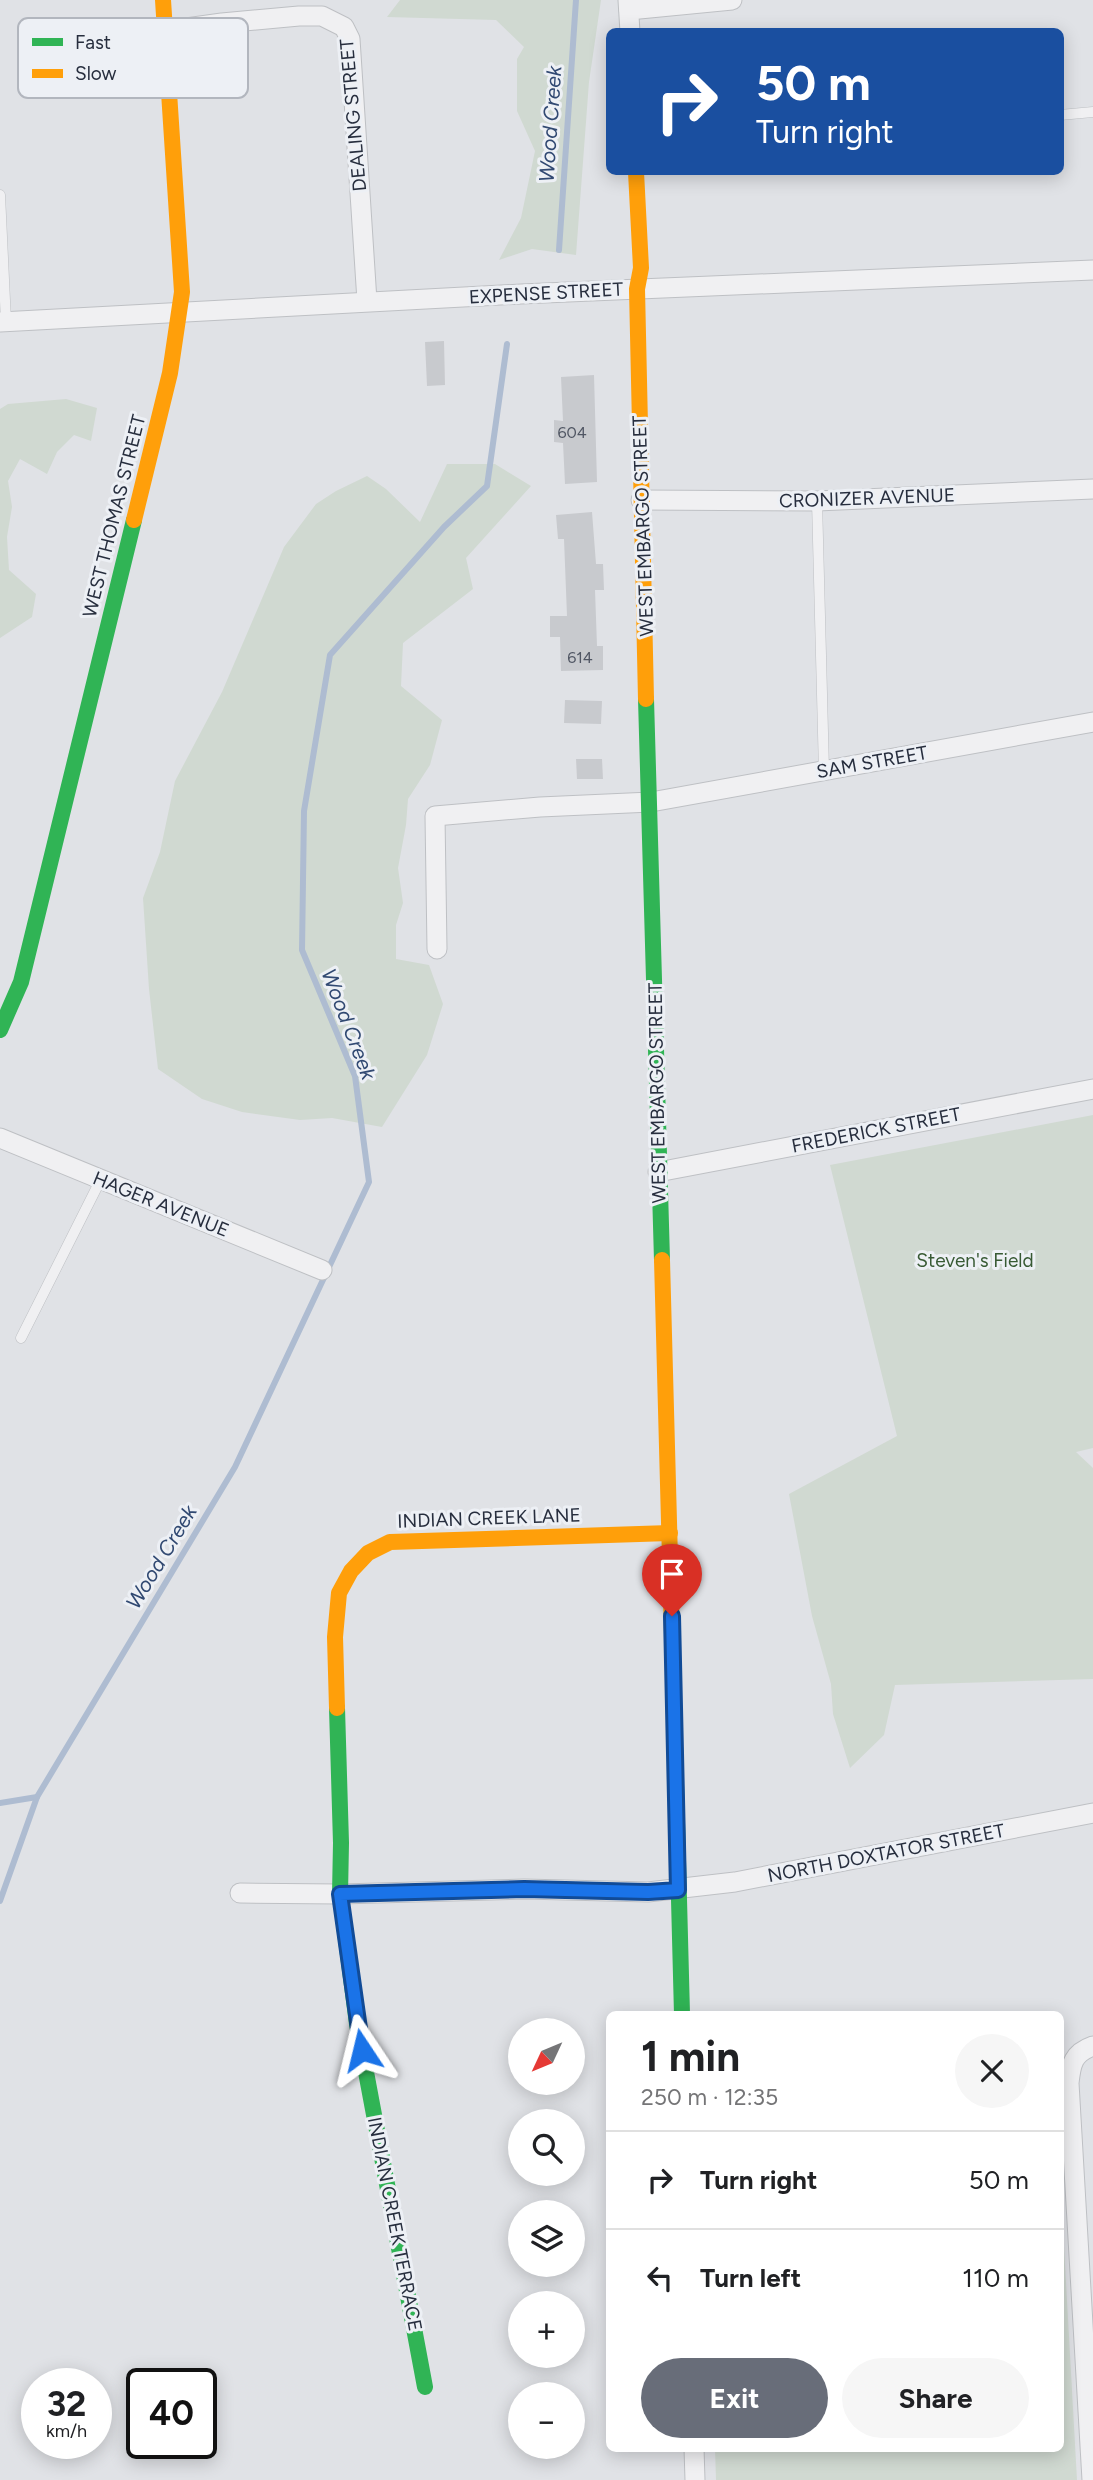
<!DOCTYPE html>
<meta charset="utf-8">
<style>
:root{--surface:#fff;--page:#f6f6f6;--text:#202124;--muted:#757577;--line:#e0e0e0;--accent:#686d79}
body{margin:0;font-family:Figtree,sans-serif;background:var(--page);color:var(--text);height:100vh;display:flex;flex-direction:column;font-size:26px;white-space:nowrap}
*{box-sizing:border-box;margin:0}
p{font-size:23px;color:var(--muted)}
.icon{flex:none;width:38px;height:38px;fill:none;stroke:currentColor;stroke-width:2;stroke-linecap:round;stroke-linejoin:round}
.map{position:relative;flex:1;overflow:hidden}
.drawer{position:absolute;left:606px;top:2011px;width:458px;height:441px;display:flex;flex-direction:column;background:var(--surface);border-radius:10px;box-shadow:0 4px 18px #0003}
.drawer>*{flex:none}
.top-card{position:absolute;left:606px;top:28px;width:458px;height:147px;border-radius:10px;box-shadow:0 4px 18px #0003;background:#1a4fa0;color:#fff;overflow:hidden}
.needle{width:46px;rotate:226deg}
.buttons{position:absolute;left:508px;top:2018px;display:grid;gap:14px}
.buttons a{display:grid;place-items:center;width:77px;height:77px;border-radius:50%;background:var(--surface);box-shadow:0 4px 18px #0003;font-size:35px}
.speed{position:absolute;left:21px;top:2368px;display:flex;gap:14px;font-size:35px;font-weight:700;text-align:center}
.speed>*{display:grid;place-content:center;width:91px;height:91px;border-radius:50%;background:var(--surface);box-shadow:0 4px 18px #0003;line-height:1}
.speed small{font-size:18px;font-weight:400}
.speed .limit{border:4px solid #111;border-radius:10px;background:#fff;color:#111}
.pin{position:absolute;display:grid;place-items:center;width:60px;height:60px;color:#fff;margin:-72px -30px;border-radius:50% 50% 50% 0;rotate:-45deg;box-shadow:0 0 7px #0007}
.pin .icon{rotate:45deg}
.me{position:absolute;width:77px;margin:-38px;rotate:350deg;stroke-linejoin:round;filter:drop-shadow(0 0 5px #0008)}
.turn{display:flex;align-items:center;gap:24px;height:147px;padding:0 35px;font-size:32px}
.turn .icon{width:91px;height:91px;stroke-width:2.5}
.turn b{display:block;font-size:49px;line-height:60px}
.round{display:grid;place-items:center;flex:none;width:74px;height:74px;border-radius:37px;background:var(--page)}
.summary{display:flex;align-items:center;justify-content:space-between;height:119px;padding:0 35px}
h1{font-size:42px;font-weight:700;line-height:52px}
.button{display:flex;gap:14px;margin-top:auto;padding:14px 35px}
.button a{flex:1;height:80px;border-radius:42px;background:var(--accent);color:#fff;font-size:28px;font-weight:700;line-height:80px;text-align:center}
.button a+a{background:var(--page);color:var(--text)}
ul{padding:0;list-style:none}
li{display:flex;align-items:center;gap:21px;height:98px;padding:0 35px;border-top:2px solid var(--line)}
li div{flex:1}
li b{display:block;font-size:26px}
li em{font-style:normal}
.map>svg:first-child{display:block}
.green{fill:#d0d9d1}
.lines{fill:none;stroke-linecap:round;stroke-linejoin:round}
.stream{stroke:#aebcd1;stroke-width:6}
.building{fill:#c8cace}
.lane-casing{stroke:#bec0c4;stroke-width:11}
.street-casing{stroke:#bec0c4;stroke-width:21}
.lane{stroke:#f0f0f2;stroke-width:10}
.street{stroke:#f0f0f2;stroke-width:19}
.fast{stroke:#30b455;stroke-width:16}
.slow{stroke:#ff9f0a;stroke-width:16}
.route-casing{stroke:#114b97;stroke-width:18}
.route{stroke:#1a73e8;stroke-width:12}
.labels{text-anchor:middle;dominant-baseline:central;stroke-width:6;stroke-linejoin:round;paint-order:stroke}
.number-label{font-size:16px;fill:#505663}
.street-label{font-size:19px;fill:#272e3e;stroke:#edf0f5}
.park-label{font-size:19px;fill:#385a34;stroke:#edf0f5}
.water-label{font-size:21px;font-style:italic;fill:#314972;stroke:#edf0f5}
.key{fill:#edf0f5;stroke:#b2b6be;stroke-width:2}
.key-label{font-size:19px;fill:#272e3e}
</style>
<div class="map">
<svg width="1093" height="2480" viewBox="0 0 1093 2480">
<rect width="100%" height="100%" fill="#e0e2e6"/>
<!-- green -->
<g class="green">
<path d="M400 0H601L589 82 576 255 532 249 499 260 521 218 535 151 517 111V59L524 47 496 20 387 17Z"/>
<path d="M66 399 97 408 91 441 74 435 57 452 47 474 20 459 8 481 12 507 7 537 9 570 36 594 32 617 0 638V409L8 404Z"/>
<path d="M447 464H495L531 486 466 558 473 589 403 643 401 686 442 720 430 765 408 799 406 825 398 868 403 903 396 925V959L429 965 443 1004 427 1055 382 1127 332 1118 300 1120 242 1112 202 1099 158 1069 149 989 143 898 160 852 175 781 222 692 284 547 316 504 336 491 367 476 386 489 420 522Z"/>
<path d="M1093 1115V1448L1076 1452 1093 1468V1679L895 1685 884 1735 850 1768 833 1714 831 1684 812 1616 789 1494 897 1436 830 1165Z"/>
<path d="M1061 2193 1077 2480H716L715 2448H1060Z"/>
</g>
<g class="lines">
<!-- stream -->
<g class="stream">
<path d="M559 250 576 0"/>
<path d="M0 1803 37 1797"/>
<path d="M0 1901 37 1797 235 1467 369 1182 355 1076 302 950 304 811 330 655 444 527 487 486 507 344"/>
</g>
</g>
<!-- building -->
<g class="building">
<path d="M444 341 445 385 427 386 425 342Z"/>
<path d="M594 375 597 482 565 484 563 443 554 442V420L563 421 561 377Z"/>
<path d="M592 512 596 564H603L604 590H595L597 646H603V670L561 671 560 637H550V616H567L564 539H558L556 515Z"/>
<path d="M565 700 602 701 601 724 564 723Z"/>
<path d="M576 759H602L603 779H577Z"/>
</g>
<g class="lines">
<!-- lane casing -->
<g class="lane-casing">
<g id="lane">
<path d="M1060 115 1093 112"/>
<path d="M0 195 6 322"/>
<path d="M817 501 824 771"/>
<path d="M21 1338 101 1179"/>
</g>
</g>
<!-- street casing -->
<g class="street-casing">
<g id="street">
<path d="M628 0 630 32"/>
<path d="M629 10 732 0"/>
<path d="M165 31 222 23 299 16H322L344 27 350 39 367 301"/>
<path d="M0 322 521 294 1093 270"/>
<path d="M641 500 817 501 1093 489"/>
<path d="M437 949 435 816 540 807 651 802 1093 722"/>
<path d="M0 1138 322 1270"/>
<path d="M658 1172 1093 1089"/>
<path d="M240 1893 340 1894 524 1889 648 1892 735 1882 1093 1813"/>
<path d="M694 2448 695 2480"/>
<path d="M1092 2480 1069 2083C1071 2064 1073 2053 1093 2046"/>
</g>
</g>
<!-- lane -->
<use href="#lane" class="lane"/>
<!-- street -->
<use href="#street" class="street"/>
<!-- fast -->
<g class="fast">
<path d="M646 699 662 1260"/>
<path d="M0 1030 21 982 134 520"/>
<path d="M337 1708 341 1843 340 1894 357 2024 425 2387"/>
<path d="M675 1746 682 2014"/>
</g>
<!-- slow -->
<g class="slow">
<path d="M636 172 641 268 637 289 646 699"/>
<path d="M134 520 170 373 182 292 163 0"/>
<path d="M662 1260 675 1746"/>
<path d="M337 1708 335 1637 339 1593 351 1571 368 1553 390 1542 670 1533"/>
</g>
</g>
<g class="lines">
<!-- route casing -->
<g class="route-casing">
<path id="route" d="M362 2050 340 1894 524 1889 648 1892 678 1890 672 1616"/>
</g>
<!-- route -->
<use href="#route" class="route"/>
</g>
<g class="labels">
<!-- number labels -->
<g class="number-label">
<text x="572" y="432">604</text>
<text x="580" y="657">614</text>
</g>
<!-- street labels -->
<g class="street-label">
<text transform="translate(353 115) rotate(-95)">DEALING STREET</text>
<text transform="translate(546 293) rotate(-3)">EXPENSE STREET</text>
<text transform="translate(867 498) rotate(-2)">CRONIZER AVENUE</text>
<text transform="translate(114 516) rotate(-76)">WEST THOMAS STREET</text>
<text transform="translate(643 526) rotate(-92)">WEST EMBARGO STREET</text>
<text transform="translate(872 762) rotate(-10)">SAM STREET</text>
<text transform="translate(657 1093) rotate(-91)">WEST EMBARGO STREET</text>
<text transform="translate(876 1130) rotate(-11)">FREDERICK STREET</text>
<text transform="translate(161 1204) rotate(22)">HAGER AVENUE</text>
<text transform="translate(489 1518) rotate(-2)">INDIAN CREEK LANE</text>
<text transform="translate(886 1853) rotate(-11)">NORTH DOXTATOR STREET</text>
<text transform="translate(395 2224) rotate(79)">INDIAN CREEK TERRACE</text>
</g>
<!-- park labels -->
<g class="park-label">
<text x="975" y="1260">Steven's Field</text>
</g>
<!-- water labels -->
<g class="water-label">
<text transform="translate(550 124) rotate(-86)">Wood Creek</text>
<text transform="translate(349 1024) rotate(69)">Wood Creek</text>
<text transform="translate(161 1557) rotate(-59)">Wood Creek</text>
</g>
</g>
<!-- legend -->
<rect x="18" y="18" width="230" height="80" rx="10" class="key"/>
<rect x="32" y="38" width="31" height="8" fill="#30b455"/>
<rect x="32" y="69" width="31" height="9" fill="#ff9f0a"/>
<g class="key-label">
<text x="75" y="49">Fast</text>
<text x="75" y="80">Slow</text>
</g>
</svg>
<div class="buttons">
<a><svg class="needle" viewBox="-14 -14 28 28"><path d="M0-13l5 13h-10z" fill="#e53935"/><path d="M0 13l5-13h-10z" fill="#757577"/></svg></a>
<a><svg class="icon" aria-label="search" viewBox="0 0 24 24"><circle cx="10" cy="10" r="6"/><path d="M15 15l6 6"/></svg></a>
<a><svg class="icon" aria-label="layers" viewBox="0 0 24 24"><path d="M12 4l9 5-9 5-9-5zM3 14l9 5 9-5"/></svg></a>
<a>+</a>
<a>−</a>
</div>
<div class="speed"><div>32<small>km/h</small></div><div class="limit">40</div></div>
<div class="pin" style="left:672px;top:1616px;background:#d93025"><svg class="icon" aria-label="arrive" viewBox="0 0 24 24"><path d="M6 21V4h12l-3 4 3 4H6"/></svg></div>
<svg class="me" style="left:362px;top:2050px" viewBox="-20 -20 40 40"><path d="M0-17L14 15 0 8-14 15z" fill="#1a73e8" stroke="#fff" stroke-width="4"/></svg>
<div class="top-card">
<div class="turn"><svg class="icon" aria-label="right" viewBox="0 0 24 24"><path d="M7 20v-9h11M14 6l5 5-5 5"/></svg><div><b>50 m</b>Turn right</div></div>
</div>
<section class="drawer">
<div class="summary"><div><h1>1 min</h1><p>250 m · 12:35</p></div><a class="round"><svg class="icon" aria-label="close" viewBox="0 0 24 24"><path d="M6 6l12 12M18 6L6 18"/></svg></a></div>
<ul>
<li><svg class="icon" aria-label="right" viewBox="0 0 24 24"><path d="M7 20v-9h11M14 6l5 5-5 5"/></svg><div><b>Turn right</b></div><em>50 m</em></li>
<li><svg class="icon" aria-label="left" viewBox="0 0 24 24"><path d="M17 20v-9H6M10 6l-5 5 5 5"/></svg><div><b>Turn left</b></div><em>110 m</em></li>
</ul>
<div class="button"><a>Exit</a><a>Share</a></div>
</section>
</div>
